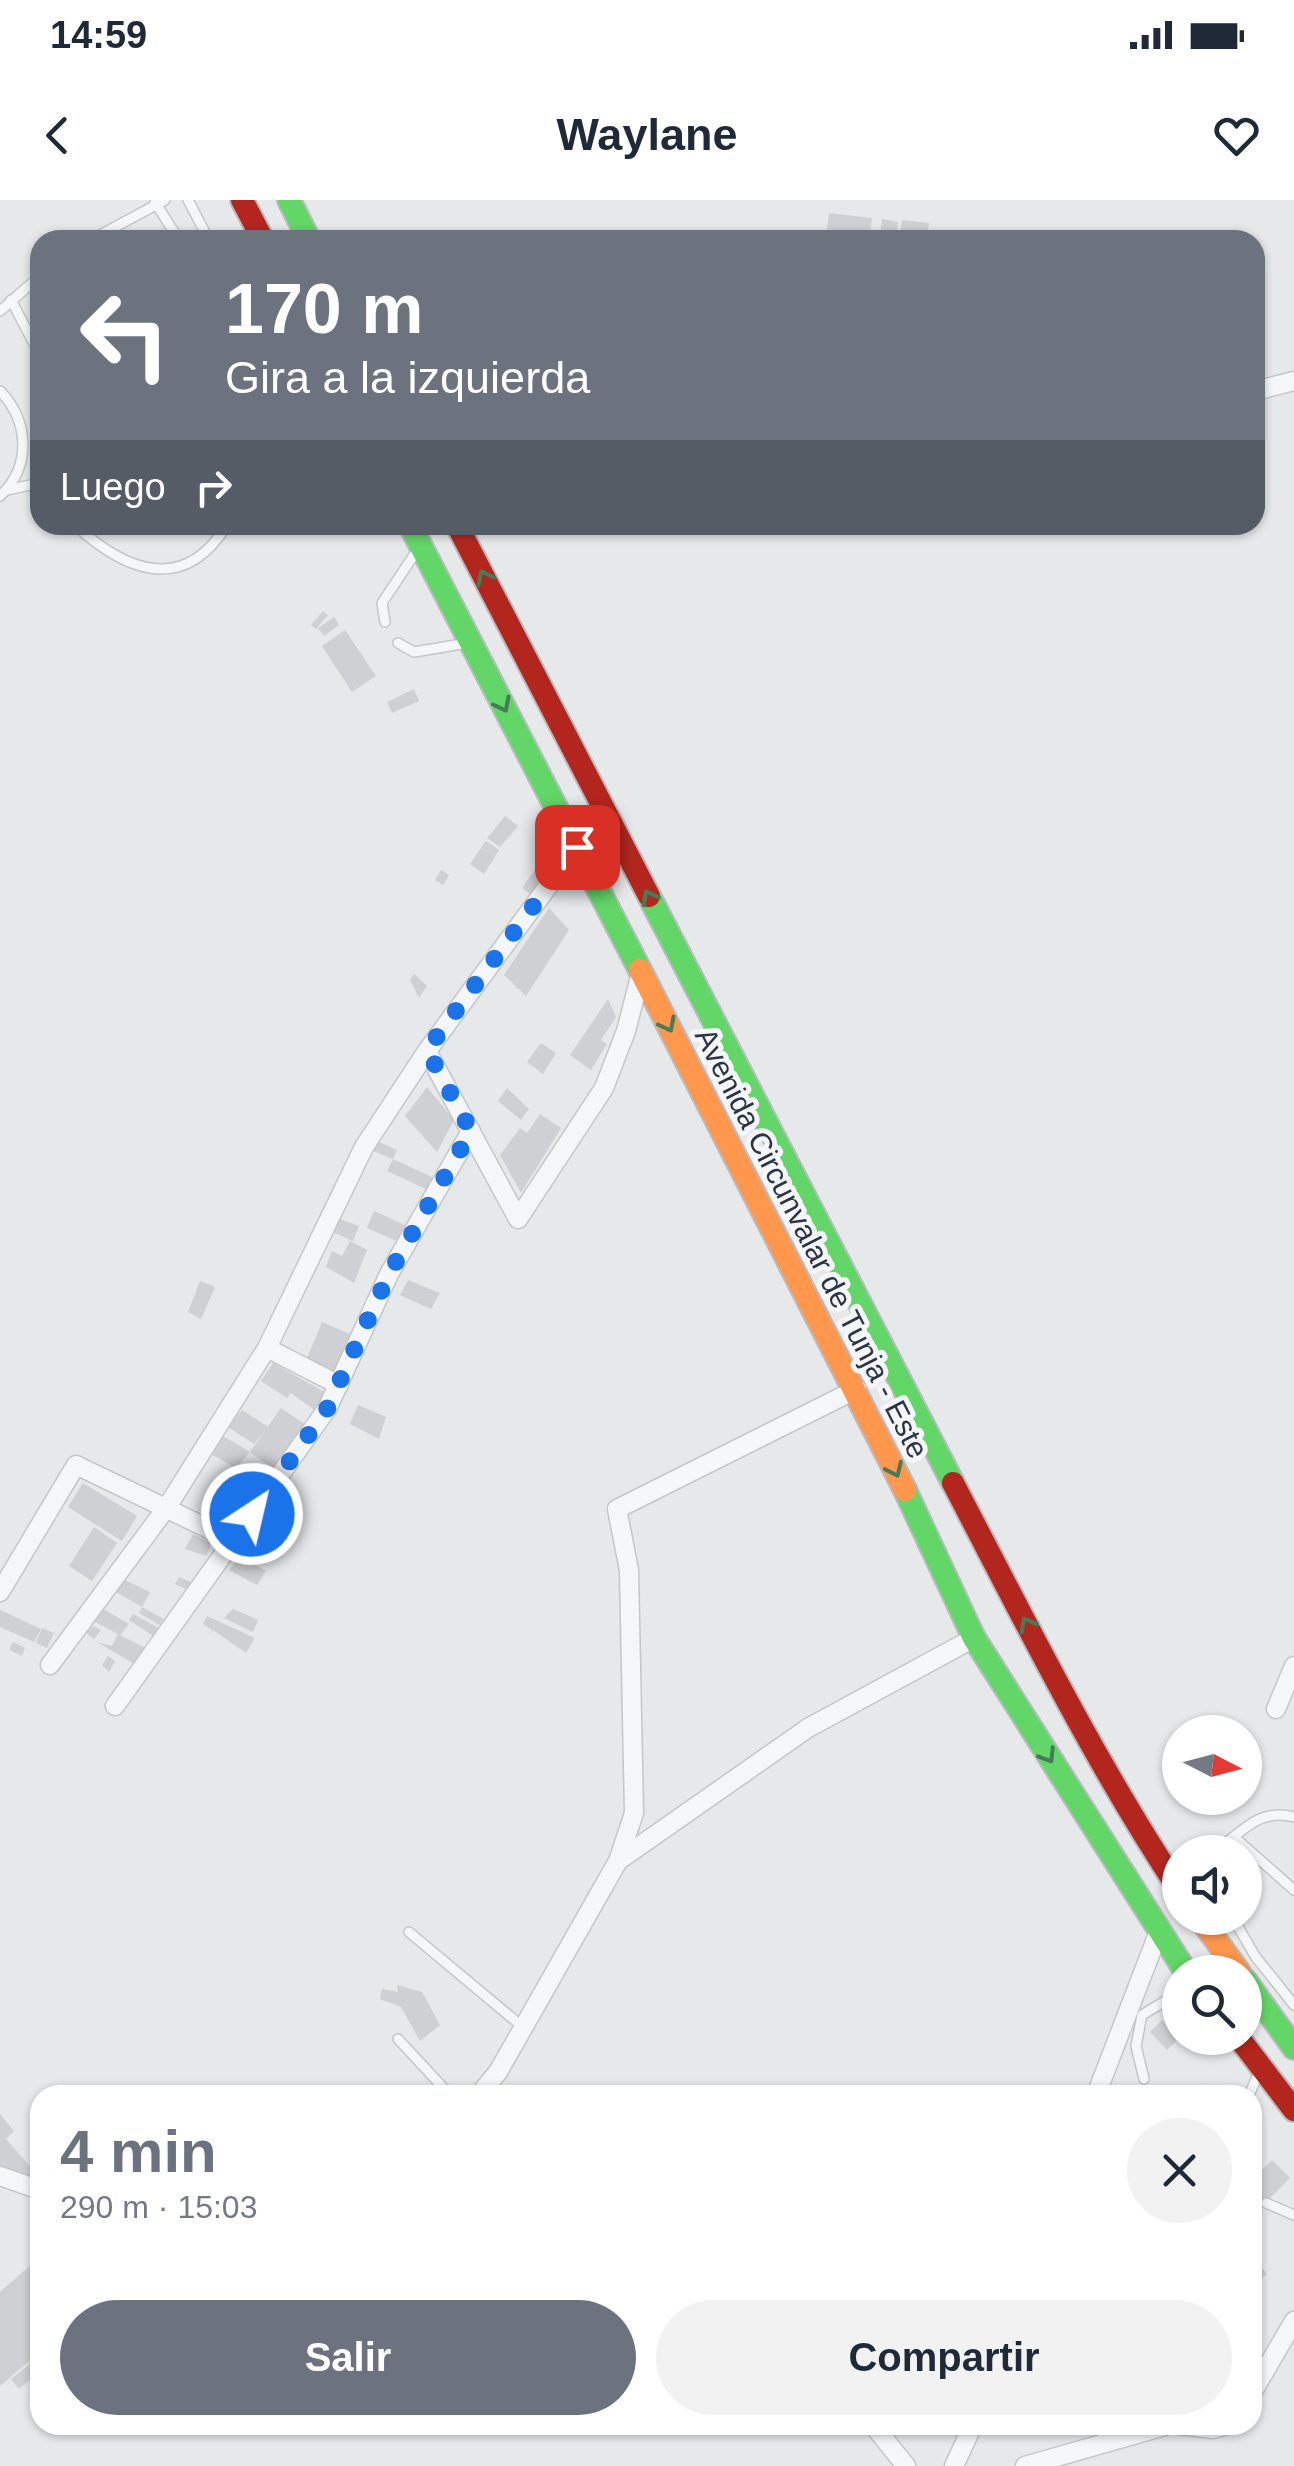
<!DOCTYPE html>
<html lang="es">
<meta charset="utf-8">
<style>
:root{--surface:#fff;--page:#f2f2f3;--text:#1f2937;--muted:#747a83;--accent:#6c737f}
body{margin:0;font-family:Arial,sans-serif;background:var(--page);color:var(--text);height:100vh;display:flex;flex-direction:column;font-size:38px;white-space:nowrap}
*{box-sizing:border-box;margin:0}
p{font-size:32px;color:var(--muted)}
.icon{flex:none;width:55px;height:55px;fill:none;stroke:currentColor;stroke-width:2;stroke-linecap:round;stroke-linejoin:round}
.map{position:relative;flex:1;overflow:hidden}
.panel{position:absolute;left:30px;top:1885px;width:1232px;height:350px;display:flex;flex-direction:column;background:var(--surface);border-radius:30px;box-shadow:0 2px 8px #0004}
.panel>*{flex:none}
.guide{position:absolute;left:30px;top:30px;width:1235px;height:305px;border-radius:30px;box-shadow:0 2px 8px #0004;background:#6c737f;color:#fff;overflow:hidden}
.needle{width:65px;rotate:96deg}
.fabs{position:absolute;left:1162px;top:1515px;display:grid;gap:20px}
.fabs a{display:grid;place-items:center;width:100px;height:100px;border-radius:50%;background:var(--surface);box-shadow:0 2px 8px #0004;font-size:50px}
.pin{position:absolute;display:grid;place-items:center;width:85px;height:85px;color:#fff;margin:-42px;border-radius:20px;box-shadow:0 5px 15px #0006}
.me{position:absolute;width:110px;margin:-55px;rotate:35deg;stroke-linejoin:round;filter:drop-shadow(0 0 8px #0008)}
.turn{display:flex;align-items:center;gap:35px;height:210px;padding:0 30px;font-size:45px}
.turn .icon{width:130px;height:130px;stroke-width:2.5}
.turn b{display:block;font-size:70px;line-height:85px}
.then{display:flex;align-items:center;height:95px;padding:0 30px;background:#0003;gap:20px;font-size:38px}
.round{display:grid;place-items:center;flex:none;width:105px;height:105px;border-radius:52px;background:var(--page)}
.head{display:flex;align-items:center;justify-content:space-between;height:170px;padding:0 30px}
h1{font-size:60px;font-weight:700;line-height:75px;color:var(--accent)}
.button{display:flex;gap:20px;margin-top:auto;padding:20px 30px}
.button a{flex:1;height:115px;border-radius:60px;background:var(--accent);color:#fff;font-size:40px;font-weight:700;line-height:115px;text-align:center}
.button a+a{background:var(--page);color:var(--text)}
.status{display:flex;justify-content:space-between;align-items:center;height:70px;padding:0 50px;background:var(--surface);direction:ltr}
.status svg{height:28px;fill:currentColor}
header{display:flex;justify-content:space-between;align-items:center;height:130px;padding:0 30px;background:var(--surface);font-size:45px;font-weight:700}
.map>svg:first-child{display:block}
.building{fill:#ced0d3}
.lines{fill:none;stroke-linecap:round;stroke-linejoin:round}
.lane-casing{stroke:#c4c6c8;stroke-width:12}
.street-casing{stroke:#c4c6c8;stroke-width:21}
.fast-casing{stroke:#b8bbbf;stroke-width:26}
.slow-casing{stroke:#b8bbbf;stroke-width:26}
.jam-casing{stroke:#b8bbbf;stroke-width:26}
.lane{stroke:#f5f6f7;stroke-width:9}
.street{stroke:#f5f6f7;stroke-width:18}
.fast{stroke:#63d668;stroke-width:22}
.slow{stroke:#ff974d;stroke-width:22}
.jam{stroke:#b3261e;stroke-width:22}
.oneway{stroke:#447d55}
.route{stroke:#1a73e8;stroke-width:18;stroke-dasharray:0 32.4}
.labels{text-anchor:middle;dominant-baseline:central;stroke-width:10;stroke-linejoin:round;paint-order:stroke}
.street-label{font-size:30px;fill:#2b3445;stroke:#f4f6f9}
</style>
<div class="status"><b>14:59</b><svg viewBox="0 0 49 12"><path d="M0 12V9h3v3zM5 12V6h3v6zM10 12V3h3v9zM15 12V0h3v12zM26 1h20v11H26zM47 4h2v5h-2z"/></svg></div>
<header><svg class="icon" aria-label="back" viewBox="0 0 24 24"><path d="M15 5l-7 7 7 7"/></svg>Waylane<svg class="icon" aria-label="heart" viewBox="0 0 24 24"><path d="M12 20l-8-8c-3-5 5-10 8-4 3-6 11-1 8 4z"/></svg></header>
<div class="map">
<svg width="1294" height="2266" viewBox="0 0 1294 2266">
<rect width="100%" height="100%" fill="#e6e8ea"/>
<!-- building -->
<g class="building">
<path d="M829 13 872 18 869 40 826 36Z"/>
<path d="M882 19 898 22 896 40H880Z"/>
<path d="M902 20 929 23 926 40H899Z"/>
<path d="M323 411 328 415 316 429 311 425Z"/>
<path d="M334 417 339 425 324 436 318 428Z"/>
<path d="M345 430 376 476 352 492 322 446Z"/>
<path d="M414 489 419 501 392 513 387 502Z"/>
<path d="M505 616 518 626 500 647 487 638Z"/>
<path d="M486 641 499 650 484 674 470 664Z"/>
<path d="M539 664 552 673 531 695 522 688Z"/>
<path d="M441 670 449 675 443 685 435 680Z"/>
<path d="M549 708 569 730 526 796 504 775Z"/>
<path d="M414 774 427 786 419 798 410 780Z"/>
<path d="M608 799 616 817 601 840 607 844 591 870 570 855Z"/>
<path d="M541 843 556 853 543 874 527 862Z"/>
<path d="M427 887 454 920 437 952 405 916Z"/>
<path d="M507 888 529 909 521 920 498 901Z"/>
<path d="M540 914 561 928 521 993 500 955 520 928 527 933Z"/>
<path d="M377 941 397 950 393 959 373 951Z"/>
<path d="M393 959 434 978 428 990 387 971Z"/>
<path d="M374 1011 409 1027 401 1043 367 1028Z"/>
<path d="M337 1018 359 1026 353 1041 332 1032Z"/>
<path d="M350 1041 367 1050 354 1083 326 1067 332 1051 342 1056Z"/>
<path d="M408 1080 440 1093 431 1109 400 1095Z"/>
<path d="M200 1081 215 1087 201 1119 188 1112Z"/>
<path d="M322 1122 354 1136 336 1177 305 1163Z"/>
<path d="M273 1163 328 1194 317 1212 291 1193 287 1198 261 1181Z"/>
<path d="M358 1205 386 1217 379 1239 350 1224Z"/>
<path d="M281 1208 309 1227 278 1272 250 1252 236 1268 211 1254 223 1236 250 1252Z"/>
<path d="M242 1210 268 1227 254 1244 228 1227Z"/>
<path d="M83 1283 137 1316 122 1341 68 1307Z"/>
<path d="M94 1327 117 1343 92 1381 69 1366Z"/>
<path d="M193 1334 212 1343 206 1356 185 1349Z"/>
<path d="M240 1356 266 1371 257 1385 229 1370Z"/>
<path d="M179 1377 191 1382 188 1390 175 1384Z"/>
<path d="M123 1379 150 1392 142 1407 116 1392Z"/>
<path d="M100 1407 129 1424 120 1435 145 1448 136 1465 97 1442 112 1446 118 1434 91 1420Z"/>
<path d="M142 1407 164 1419 159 1425 139 1413Z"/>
<path d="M233 1409 258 1420 253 1432 224 1418Z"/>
<path d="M0 1410 41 1429 34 1442 0 1427Z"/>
<path d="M133 1414 159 1428 153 1436 129 1420Z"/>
<path d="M207 1416 255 1438 246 1453 213 1430 208 1435 212 1430 203 1424Z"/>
<path d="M93 1426 101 1430 94 1439 86 1433Z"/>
<path d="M42 1428 54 1433 47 1448 36 1443Z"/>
<path d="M13 1442 25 1448 22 1456 9 1450Z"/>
<path d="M108 1456 115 1461 109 1472 102 1465Z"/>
<path d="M397 1785 422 1792 440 1825 420 1841 401 1807 380 1799 382 1789 398 1792Z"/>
<path d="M1162 1820 1179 1839 1167 1850 1150 1832Z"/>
<path d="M1203 1884 1218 1895H1196Z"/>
<path d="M0 1914 14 1931 6 1939 34 1971 23 1982 0 1966Z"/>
<path d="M1272 1960 1290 1978 1252 2017V1980Z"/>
<path d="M1252 2058 1267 2074 1252 2088Z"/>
<path d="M32 2064 40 2074V2152L0 2186V2092Z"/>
<path d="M38 2157 40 2172 19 2189 11 2179Z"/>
</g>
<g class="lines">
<!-- lane casing -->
<g class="lane-casing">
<g id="lane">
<path d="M188 0 209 40"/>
<path d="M155 2 179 40"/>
<path d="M91 40 165 0"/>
<path d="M11 100 40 155"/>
<path d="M0 111 40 76"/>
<path d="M0 191C29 221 32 266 0 296"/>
<path d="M7 290 30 285 40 292"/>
<path d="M75 325C124 370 183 396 227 325"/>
<path d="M385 422 382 403 416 352"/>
<path d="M398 443 414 452 462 444"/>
<path d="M1235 1638 1294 1690"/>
<path d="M1214 1652C1243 1632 1257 1608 1294 1617"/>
<path d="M1233 1718 1255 1756 1294 1805"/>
<path d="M409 1732 524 1828"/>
<path d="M398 1839 450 1895"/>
<path d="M1144 1879 1136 1846 1142 1815 1180 1792"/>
<path d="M1249 1895 1257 1877"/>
<path d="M1266 2003 1294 2015"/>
</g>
</g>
<!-- street casing -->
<g class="street-casing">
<g id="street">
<path d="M1255 191 1294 181"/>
<path d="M427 851 518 1019 604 888 626 831 641 773"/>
<path d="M267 1148 339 1185"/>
<path d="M0 1392 76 1265 234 1341"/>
<path d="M50 1465 167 1307 267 1148 364 947 427 851 577 647"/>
<path d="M115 1506 327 1209 389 1074 471 931"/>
<path d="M1276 1509 1294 1466"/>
<path d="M618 1661 634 1613 629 1370 617 1309 857 1189"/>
<path d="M479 1895 498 1872 618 1661 808 1528 974 1438"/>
<path d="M1096 1895 1158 1734"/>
<path d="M0 1976 40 1990"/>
<path d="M1252 2193 1294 2121"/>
<path d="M873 2225 906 2266"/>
<path d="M1179 2225 1213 2229 1227 2225"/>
<path d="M954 2266 973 2225"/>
<path d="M1025 2266 1168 2225"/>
</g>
</g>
<!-- fast casing -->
<g class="fast-casing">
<g id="fast">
<path d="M289 0 309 40"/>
<path d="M410 325 640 770"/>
<path d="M649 696 953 1283"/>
<path d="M905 1290 974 1438 1186 1772"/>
<path d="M1245 1780 1294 1848"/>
</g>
</g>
<!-- slow casing -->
<g class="slow-casing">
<g id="slow">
<path d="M640 770 905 1290"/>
<path d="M1200 1718 1239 1772"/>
</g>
</g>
<!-- jam casing -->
<g class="jam-casing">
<g id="jam">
<path d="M242 0 263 40"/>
<path d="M457 325 649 696"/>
<path d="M953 1283C1025 1421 1094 1561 1180 1691"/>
<path d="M1239 1838 1294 1910"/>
</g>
</g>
<!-- lane -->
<use href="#lane" class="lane"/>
<!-- street -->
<use href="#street" class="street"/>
<!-- fast -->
<use href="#fast" class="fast"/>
<!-- slow -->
<use href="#slow" class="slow"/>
<!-- jam -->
<use href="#jam" class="jam"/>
</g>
<!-- one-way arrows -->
<defs><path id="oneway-chevron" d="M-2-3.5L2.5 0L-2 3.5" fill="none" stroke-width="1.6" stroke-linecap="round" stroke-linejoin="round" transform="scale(2.5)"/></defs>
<g class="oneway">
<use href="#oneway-chevron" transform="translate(484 377) rotate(-117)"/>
<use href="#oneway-chevron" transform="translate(503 505) rotate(63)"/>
<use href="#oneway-chevron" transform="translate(649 697) rotate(-117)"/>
<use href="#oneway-chevron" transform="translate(668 825) rotate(63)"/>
<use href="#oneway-chevron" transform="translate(895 1270) rotate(65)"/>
<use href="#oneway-chevron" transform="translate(1027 1424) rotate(-118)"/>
<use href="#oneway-chevron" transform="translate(1048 1556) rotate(58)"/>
</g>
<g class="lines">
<!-- route -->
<path class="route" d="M252 1314 327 1209 389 1074 471 931 427 850 577 647"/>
</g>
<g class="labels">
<!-- street labels -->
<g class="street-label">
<text transform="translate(812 1043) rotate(63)">Avenida Circunvalar de Tunja - Este</text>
</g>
</g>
</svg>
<div class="fabs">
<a><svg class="needle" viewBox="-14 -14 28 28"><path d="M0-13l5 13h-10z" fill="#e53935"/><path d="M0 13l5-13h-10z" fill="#747a83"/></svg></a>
<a><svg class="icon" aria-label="sound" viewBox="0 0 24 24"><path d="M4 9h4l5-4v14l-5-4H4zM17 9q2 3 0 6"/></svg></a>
<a><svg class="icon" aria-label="search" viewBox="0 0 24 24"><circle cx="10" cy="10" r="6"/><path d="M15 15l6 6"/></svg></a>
</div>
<div class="pin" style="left:577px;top:647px;background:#d93025"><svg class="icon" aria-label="arrive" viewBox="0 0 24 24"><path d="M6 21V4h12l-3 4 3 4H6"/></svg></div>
<svg class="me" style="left:252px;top:1314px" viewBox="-20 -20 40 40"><circle r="17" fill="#1a73e8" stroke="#fff" stroke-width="3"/><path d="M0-11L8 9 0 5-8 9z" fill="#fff"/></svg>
<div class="guide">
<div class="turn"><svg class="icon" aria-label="left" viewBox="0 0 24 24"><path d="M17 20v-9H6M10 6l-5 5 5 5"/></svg><div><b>170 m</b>Gira a la izquierda</div></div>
<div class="then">Luego<svg class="icon" aria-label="right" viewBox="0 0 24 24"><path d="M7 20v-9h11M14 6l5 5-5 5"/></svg></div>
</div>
<section class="panel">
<div class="head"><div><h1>4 min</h1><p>290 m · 15:03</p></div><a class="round"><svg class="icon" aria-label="close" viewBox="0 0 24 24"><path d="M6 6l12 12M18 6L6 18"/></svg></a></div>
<div class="button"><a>Salir</a><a>Compartir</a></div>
</section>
</div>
